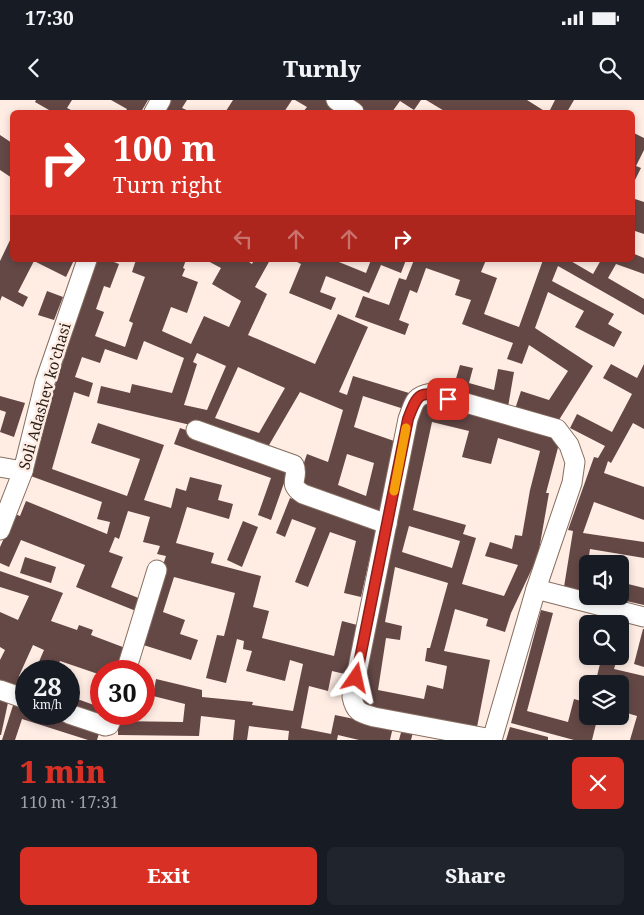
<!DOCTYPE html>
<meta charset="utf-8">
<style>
:root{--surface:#171b24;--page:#20242c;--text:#f1f3f6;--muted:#9ea1a6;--accent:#d93025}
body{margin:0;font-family:"Noto Serif",serif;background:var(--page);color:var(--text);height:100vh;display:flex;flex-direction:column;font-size:19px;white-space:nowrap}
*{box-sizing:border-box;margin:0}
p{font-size:16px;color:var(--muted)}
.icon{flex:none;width:28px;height:28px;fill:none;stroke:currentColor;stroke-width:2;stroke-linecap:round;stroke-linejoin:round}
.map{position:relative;height:640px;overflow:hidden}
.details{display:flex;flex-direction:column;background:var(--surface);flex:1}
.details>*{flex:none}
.banner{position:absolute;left:10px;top:10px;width:625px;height:152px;border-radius:8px;box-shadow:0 2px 8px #0003;background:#d93025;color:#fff;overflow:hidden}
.controls{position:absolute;left:579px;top:455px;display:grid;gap:10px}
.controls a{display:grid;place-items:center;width:50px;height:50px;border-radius:8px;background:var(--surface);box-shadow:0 2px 8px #0003;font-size:25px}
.speed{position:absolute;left:15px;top:560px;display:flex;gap:10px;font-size:25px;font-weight:700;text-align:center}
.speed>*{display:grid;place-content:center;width:65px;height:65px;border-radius:50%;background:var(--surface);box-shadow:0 2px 8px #0003;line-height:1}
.speed small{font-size:12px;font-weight:400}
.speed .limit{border:8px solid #d22;background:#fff;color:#111}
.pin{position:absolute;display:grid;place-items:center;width:42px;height:42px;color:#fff;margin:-21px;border-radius:10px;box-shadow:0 2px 8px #0006}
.me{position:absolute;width:55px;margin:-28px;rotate:11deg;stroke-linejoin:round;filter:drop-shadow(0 0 4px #0008)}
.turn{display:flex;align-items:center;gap:18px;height:105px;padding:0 20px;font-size:22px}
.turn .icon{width:65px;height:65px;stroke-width:2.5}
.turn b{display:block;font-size:35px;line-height:42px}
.lanes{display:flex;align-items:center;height:48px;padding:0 20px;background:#0003;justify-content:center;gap:25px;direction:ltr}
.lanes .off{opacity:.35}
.round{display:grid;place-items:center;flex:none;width:52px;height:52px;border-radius:8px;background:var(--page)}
.overview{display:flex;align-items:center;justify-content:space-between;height:85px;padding:0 20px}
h1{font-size:30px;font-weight:800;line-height:38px;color:var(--accent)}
.action{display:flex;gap:10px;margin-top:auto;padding:10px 20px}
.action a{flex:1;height:58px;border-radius:8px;background:var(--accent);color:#fff;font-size:20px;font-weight:800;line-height:58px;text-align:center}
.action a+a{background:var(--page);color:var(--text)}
.status{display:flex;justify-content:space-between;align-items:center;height:35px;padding:0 25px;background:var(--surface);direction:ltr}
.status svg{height:14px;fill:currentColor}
header{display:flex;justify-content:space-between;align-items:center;height:65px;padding:0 20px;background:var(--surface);font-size:22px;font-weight:800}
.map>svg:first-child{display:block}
.building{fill:#644846;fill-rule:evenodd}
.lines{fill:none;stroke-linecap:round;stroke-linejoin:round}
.minor-casing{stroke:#876f60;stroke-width:21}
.minor{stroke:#fff;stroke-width:19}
.route-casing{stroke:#8d1f18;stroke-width:12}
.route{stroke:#d93025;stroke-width:9}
.slow{stroke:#f59e0b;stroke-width:9}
.labels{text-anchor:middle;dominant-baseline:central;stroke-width:5;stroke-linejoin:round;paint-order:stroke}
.street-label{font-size:15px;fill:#261c16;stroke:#ffede4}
</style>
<div class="status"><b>17:30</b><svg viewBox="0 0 49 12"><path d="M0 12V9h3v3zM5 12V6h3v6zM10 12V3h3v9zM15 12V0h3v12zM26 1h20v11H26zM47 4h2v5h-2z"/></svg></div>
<header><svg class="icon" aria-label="back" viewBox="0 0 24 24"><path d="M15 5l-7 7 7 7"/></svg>Turnly<svg class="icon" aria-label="search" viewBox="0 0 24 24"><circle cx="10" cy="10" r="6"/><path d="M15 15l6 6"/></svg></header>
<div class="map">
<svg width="644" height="640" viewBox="0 0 644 640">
<rect width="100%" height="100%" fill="#ffede4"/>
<!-- building -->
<g class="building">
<path d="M36 0H72L67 8 75 12H47L49 10 35 2Z"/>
<path d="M111 0H148L141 12H125L127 9Z"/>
<path d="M169 0H187L182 8 191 12H162Z"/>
<path d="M233 0H292L284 12H229L226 11Z"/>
<path d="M295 0H326L343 12H303L307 7Z"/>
<path d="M340 0H421L414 10 400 1 392 12H359Z"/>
<path d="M426 0H527L546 12H485L482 11 480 12H446Z"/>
<path d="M555 0H574L567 12H549Z"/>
<path d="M632 32 644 38V50L636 66 641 68 632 86Z"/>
<path d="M0 35 12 43V78L0 70Z"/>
<path d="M632 98 644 102V134L632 130Z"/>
<path d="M12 136V160H74L66 177 34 161 18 192 28 197 23 207 2 196 0 201V161Z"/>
<path d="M632 153 644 158V174L616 164 608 178 644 199V215L558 166 552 181 614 214 608 224 622 232 614 247 575 227 584 211 548 192 535 228 593 266 557 323 515 309 521 291 549 300 568 271 529 245 522 264 507 259 513 243 462 224 471 200 455 195 460 180 426 168 417 193 410 190 399 220 409 224 405 235 355 217 363 196 389 205 399 178 406 180 414 160H486L481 172 497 178 484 214 519 227 543 160H569L593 174 601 160H632Z"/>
<path d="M94 160H115L114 162 119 164 110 188 104 186 96 209 104 212 95 236 125 247 133 223 129 221 145 177 132 172 136 160 164 161 165 160H186L183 168 185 169 182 176 198 182 187 213 171 207 162 231 191 244 204 216 229 227 241 201 212 184 221 168 206 160H246L252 164 254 160H270L255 187 267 194 248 235 315 264 338 214 368 227 339 292 347 295 353 276 409 293 404 309 363 296 354 327 397 342 379 418 296 386 307 354 328 362 343 310 300 292 265 352 199 327 97 303 101 286 130 293 132 284 172 293 184 258 144 241 137 260 105 249 100 263 82 257 75 277 93 283 89 297 74 292 52 369 127 396 140 359 91 343 98 323 164 345 144 400 171 408 176 388 186 391 190 377 222 385 218 400 233 404 229 419 187 407 176 443 214 453 211 463 261 476 253 507 269 511 262 538 334 556 342 521 361 526 349 575 332 571 328 591 309 586 301 628 331 634 335 615 393 627 390 640H359L338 635 337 640H288L289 631 249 626 247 640H233L235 620 201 616 199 636 118 635V621L183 622 185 604 153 596 156 579 202 590V597L253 602 252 605 293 611 303 564 290 560 285 581 246 571 252 551 243 549 244 541 237 539 226 583 206 578 217 535 224 536 235 493 174 477 163 512 185 520 180 534 198 540 191 560 137 543 166 456 157 454 160 446 143 442 150 417 128 411 119 439 115 437 109 452 123 457 111 487 141 499 136 511 76 487 85 465 21 440 9 467 0 463V447L15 414 20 416 26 401 107 434 110 422 97 419 102 402 28 375 47 309 71 237 69 236ZM197 253 226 266 207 310 184 305 197 264 193 262ZM238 267 285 288 259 333 215 318ZM347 354 374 363 366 396 338 385Z"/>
<path d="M293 160H334L366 173 371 160H406L401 173 381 165 369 193 326 176 320 192 336 198 331 210 289 193 301 164Z"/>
<path d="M47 191 63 197 54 220 38 215Z"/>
<path d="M611 264 637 278 644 264V329L633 323 611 363 608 361 604 373 644 387V420L594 402 583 433 644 442V458L590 449 586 475 588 492 564 487 573 431 568 430 594 357 598 358 605 346 570 328 577 314 612 332 632 294 603 278Z"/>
<path d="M460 265 473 268 469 283 494 290 498 269 514 272 508 307 452 292Z"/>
<path d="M0 296 25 303 14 337 0 332 6 312 0 310Z"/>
<path d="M419 300 486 317 560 340 546 393H549L538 456 511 513 505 532 486 526 488 519 455 509 444 551 490 560 477 627 358 604ZM432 322 469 331 462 357 491 364 498 338 540 351 530 390 522 436 515 435 512 449 490 442 485 456 518 465 504 496 462 484 476 438 463 434 466 425 413 410ZM409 426 460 441 452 468 402 452ZM395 467 448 483 430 548H427L425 561 447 566 443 589 427 585 424 599 378 590 386 538 400 540 402 526 385 522Z"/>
<path d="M180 328 290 366 271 420 258 415 271 378 174 344Z"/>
<path d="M290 398 376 430 361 497 344 493 356 441 330 432 308 487 295 482 316 428 292 419 285 437 276 433Z"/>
<path d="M243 421 258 427 242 467 227 460Z"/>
<path d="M25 457 56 467 51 483 20 473Z"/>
<path d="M0 471 63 493 51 521 77 530 79 525 93 530 91 535 128 549 120 571H101V575L60 561 55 571H35L44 550 33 545 19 576 26 579V597L0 586V560L5 550 0 547V512L18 520 29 496 0 487Z"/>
<path d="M620 482 644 488V505L608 497 620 496Z"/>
<path d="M541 510 553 513 527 611 568 622 574 599 588 603V616H598L592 640H574L511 623Z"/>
<path d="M620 524 626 526 621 545H620Z"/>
<path d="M643 529H644V567L634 564Z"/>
<path d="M602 556H618L614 569 644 576V640H630L637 616 620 611V584H595Z"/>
<path d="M101 585V614H105L101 624 69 612V596L94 605Z"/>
<path d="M0 595 9 598 1 635H0Z"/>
<path d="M15 599 26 603V614H60L101 627 97 640H88L22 619 15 640H2Z"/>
<path d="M403 625 414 628 411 640H399Z"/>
<path d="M510 627 548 637V640H506Z"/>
</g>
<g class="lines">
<!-- minor casing -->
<g class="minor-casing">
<g id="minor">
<path d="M336 0 354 12"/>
<path d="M154 12 161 0"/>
<path d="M196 330 294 365C300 378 286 383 303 394L387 424"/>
<path d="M0 367 23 371"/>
<path d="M0 430 23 371 45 282 87 160"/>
<path d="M536 489 644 517"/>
<path d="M126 571 157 470"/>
<path d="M0 590 26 599"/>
<path d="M69 614 105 626 109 625 114 614"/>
<path d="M492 640 536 489 572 383 575 362 569 345 557 329 431 293C413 296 414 304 408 319L352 597C355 612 360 613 374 617L492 639"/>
</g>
</g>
<!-- minor -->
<use href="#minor" class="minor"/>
</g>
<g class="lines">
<!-- route casing -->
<g class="route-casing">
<path id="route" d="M356 578 408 319C418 292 420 290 448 299"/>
</g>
<!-- route -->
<use href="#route" class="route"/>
<!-- slow -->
<path class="slow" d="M394 391 406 328"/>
</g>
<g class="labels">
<!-- street labels -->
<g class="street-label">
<text transform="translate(44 296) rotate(-74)">Soli Adashev ko'chasi</text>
</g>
</g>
</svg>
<div class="controls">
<a><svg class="icon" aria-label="sound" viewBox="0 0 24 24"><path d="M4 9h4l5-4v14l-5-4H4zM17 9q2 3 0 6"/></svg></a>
<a><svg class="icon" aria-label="search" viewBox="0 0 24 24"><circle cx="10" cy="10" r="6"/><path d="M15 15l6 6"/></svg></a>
<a><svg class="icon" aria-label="layers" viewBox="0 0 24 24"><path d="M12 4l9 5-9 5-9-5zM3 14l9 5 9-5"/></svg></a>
</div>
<div class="speed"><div>28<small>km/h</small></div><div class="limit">30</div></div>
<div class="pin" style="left:448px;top:299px;background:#d93025"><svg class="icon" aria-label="arrive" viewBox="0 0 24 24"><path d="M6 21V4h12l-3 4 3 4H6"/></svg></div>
<svg class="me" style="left:356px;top:578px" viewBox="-20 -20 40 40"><path d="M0-17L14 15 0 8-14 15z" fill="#d93025" stroke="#fff" stroke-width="4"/></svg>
<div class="banner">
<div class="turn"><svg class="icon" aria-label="right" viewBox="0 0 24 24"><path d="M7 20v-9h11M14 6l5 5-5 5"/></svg><div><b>100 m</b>Turn right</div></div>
<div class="lanes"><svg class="icon off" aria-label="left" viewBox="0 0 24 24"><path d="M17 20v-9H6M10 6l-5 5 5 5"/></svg><svg class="icon off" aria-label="ahead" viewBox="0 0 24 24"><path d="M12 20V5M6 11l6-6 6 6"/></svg><svg class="icon off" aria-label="ahead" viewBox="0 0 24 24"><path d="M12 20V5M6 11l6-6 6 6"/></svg><svg class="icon" aria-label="right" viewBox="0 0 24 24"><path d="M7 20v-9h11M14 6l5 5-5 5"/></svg></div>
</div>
</div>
<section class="details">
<div class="overview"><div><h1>1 min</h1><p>110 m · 17:31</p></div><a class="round" style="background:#d93025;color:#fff"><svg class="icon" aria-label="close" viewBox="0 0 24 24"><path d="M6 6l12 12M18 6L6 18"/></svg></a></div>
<div class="action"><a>Exit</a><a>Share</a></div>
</section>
